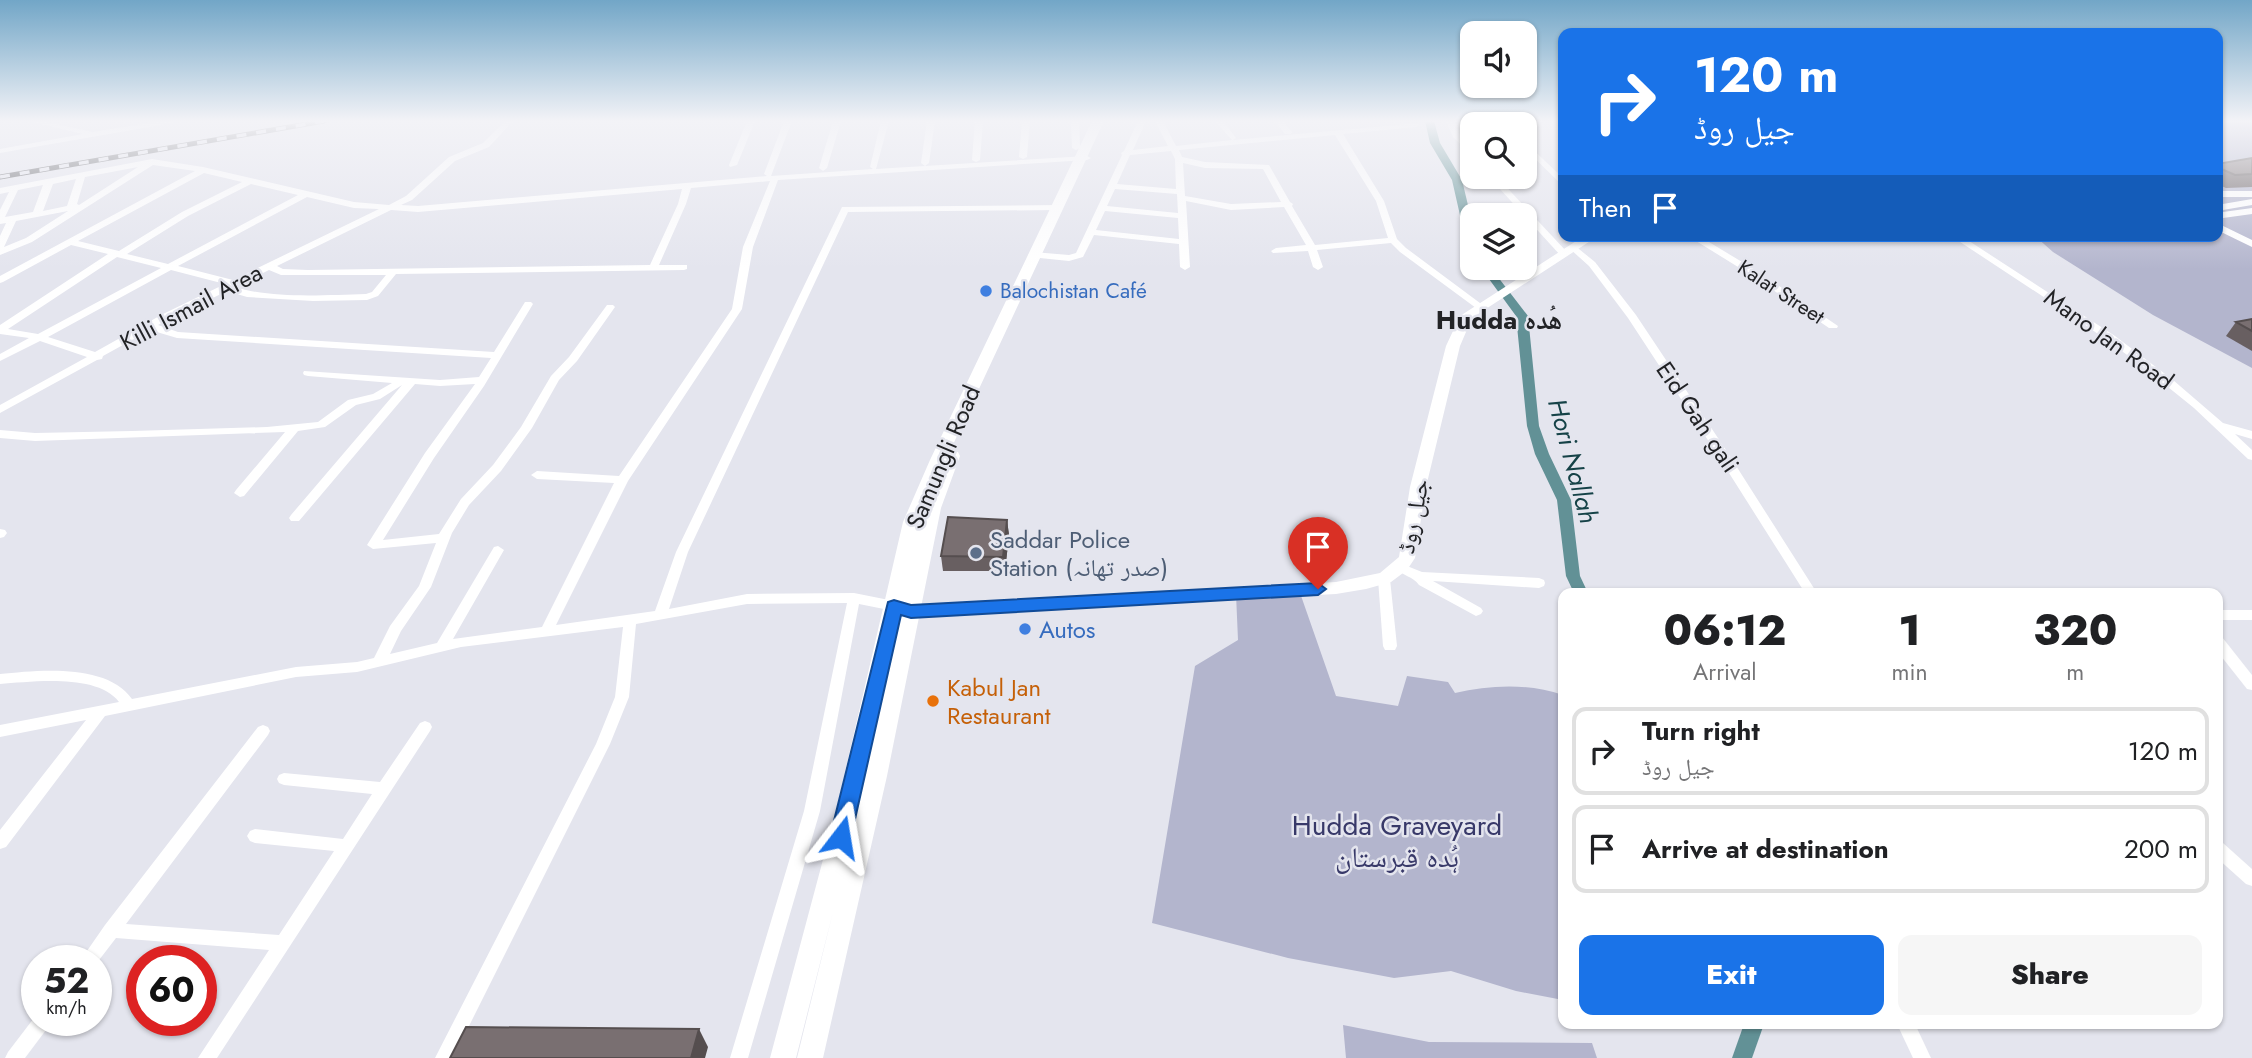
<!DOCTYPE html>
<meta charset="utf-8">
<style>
:root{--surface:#fff;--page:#f6f6f6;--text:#202124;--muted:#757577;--line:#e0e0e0;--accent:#1a73e8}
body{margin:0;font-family:Jost,"Noto Naskh Arabic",sans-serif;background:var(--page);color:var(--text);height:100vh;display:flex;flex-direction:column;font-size:26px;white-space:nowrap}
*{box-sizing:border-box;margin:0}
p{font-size:23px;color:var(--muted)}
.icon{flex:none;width:38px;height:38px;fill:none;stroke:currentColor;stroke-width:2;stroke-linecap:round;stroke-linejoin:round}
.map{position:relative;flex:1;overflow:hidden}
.panel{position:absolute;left:1558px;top:588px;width:665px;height:441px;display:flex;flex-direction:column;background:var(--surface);border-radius:14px;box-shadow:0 2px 5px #0004}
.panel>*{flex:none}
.guide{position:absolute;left:1558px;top:28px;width:665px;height:214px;border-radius:14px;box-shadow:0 2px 5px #0004;background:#1a73e8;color:#fff;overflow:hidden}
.fabs{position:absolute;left:1460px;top:21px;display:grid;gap:14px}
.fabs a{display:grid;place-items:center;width:77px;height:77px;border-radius:14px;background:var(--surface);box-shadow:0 2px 5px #0004;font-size:35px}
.speed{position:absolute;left:21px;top:945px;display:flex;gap:14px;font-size:35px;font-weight:700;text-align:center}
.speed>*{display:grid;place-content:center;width:91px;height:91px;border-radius:50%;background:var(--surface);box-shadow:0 2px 5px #0004;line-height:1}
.speed small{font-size:18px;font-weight:400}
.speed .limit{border:10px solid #d22;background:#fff;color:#111}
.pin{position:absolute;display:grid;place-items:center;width:60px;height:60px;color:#fff;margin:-72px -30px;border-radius:50% 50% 50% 0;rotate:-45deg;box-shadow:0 0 7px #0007}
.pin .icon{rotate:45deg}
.me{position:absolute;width:77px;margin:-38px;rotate:14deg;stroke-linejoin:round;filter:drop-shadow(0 0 5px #0008)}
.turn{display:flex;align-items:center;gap:24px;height:147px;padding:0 21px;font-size:32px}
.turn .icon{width:91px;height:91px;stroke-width:2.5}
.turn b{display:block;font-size:49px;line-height:60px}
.then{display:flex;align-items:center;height:66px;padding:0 21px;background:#0003;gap:14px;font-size:26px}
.eta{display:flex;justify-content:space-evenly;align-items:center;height:119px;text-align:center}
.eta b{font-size:42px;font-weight:800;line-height:49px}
.action{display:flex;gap:14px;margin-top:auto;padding:14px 21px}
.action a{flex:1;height:80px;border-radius:14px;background:var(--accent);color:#fff;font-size:28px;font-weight:800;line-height:80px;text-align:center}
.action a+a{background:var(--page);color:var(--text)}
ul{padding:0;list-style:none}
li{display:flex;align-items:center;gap:21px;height:88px;margin:0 14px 10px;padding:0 7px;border:4px solid var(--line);border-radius:14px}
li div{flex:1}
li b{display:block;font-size:26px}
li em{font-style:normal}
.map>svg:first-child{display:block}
.green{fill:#b3b5cd}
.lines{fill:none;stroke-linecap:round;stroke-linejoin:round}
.canal{fill:#629196;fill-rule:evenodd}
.street{fill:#fff;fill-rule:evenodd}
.secondary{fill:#fff;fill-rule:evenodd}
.primary{fill:#fff;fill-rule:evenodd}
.rail-casing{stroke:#606166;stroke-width:5}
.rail{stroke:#e4e5ee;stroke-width:3.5;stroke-dasharray:10;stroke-linecap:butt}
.wall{fill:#685f61}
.shaded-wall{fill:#554e4f}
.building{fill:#796f71;stroke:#554e4f;stroke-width:2}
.route{fill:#1a73e8;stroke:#114b97;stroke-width:2}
.shop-dot{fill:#3f7fe0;stroke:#e4e5ee;stroke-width:2.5}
.service-dot{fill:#5c6f8a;stroke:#e4e5ee;stroke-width:2.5}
.food-dot{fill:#e8710a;stroke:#e4e5ee;stroke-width:2.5}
.labels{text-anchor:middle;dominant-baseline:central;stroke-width:5;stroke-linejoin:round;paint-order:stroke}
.far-shop-label{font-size:21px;fill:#366cbe;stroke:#e4e5ee;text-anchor:start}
.far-street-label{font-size:21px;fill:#222326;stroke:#e4e5ee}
.street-label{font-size:24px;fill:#222326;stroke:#e4e5ee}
.service-label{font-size:24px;fill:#4e5e75;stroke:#e4e5ee;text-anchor:start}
.shop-label{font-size:24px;fill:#366cbe;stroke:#e4e5ee;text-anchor:start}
.food-label{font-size:24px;fill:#c56008;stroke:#e4e5ee;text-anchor:start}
.neighbourhood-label{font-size:26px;font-weight:bold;fill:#222326;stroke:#e4e5ee}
.water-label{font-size:26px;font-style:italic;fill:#154247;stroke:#e4e5ee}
.near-park-label{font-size:28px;fill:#383969;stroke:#e4e5ee}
</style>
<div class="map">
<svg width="2252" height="1058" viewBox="0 0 2252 1058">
<rect width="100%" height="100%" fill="#e4e5ee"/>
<!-- green -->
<g class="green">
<path d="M2217 121H2252V368L2153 315 2053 252 2035 236H2217Z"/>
<path d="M1299 590 1336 696 1398 706 1407 676 1448 682 1455 693C1490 685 1528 683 1563 695V1000L1516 991 1451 971 1394 978 1288 958 1152 923 1195 666 1238 640 1236 594Z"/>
<path d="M1343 1025 1429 1042 1592 1043 1597 1058H1346Z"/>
</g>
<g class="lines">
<!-- canal -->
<g class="canal">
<path d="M1425 121H1434L1440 143 1462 180 1472 222V249L1467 246 1452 180 1430 143Z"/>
<path d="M1481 268H1491L1528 316 1539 426 1549 454 1571 500 1580 576 1588 593H1574L1566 576 1557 500 1535 454 1527 426 1516 316Z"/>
<path d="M1744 1024H1764L1752 1058H1732Z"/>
</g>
<!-- street -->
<g class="street">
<path d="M28 121H41L93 132 161 121H176L172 123 0 153V149L83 134Z"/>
<path d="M505 121H513L489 147 455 161 412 200 401 205 418 206 767 176 764 174 784 121H792L771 176 873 169 870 167 881 121H889L876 169 1087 156 1091 158 1087 160 778 180 753 247 742 309 628 481 556 625 655 611 676 552 842 207 1060 205V209L1057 210 848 212 688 552 669 609 747 594 854 593 894 601 899 603 901 606 899 609 894 611 859 604 820 811 748 1058H730L804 811 847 603 747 604 636 624 629 697 610 744 453 1058H435L596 744 615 697 623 627 461 647 357 672 296 677 105 716 6 847 0 849V830L86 720 0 737V725L119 702C97 673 31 682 0 684V674C39 670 107 663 132 699L296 667 357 662 374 658 390 626 419 586 436 543 373 549 367 545 425 453 475 384 440 386 415 384 299 521H291L289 518 291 515 402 385 380 399 356 405 325 427 298 431 244 496 240 497 234 493 236 490 285 432 35 441 0 438V430L35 433 132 431 267 427 318 422 348 400 373 394 392 383 308 376 304 375 303 373 304 371 440 380 479 377 491 358 177 338 150 330 103 356 102 359 97 360 0 413V405L87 357 40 341 0 361V354L29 338 0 334V325L108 254 71 245 3 282 0 283V276L195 171 153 165 32 242 0 255V236L6 223 0 224V210L9 192 0 194V188L152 159 203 167 354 202 389 205 406 196 449 157 483 143ZM138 167 79 205 77 204 85 177ZM204 173 242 182 182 212 119 251 78 241ZM76 179 67 206 43 211 53 184ZM770 181 743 247 732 309 619 476 537 471 531 475 537 479 614 483 542 627 453 639 504 550 498 546 494 547 437 643 390 654 401 631 431 587 452 533 469 505 501 471 532 428 559 380 577 361 615 307 613 305H607L569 357 551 376 521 427 493 465 461 499 439 534 383 540 434 458 484 386 533 304 531 302H525L494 352 178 332 158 325 227 291 247 297 313 301 367 300 378 296 396 274 684 270 687 269V265H659L686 204 691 188ZM251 184 298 195 168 264 127 254 188 216ZM43 185 33 212 5 217 18 190ZM682 189 678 204 650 265 308 270 283 269 277 266 391 210 418 212ZM307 197 354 208 379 209 233 280 178 266ZM68 211 26 238 4 247 16 221ZM117 257 161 268 38 334 8 329ZM171 270 225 284 163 314 95 352 48 337ZM269 270 281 275H386L372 292 366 294C326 295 272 299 235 287Z"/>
<path d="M747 121H755L737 165 730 167 729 165Z"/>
<path d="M833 121H841L827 168 823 171 819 168Z"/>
<path d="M927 121H935L929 163 925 166 921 163Z"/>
<path d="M975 121H983L980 160 976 162 972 160Z"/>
<path d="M1022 121H1030L1027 157 1023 159 1019 157Z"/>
<path d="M1071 121H1079L1080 148 1076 150 1072 148Z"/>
<path d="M1138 121H1146L1133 150 1168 146 1155 121H1163L1176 146 1232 140 1215 121H1223L1236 138 1233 140 1419 123 1420 125 1416 127 1343 134 1384 201 1397 239 1406 248 1484 306 1479 309 1476 308 1400 252 1391 243 1317 250 1323 267 1318 270 1313 267 1308 251 1273 253 1271 251 1276 248 1306 245 1284 207 1231 210 1186 201 1190 267 1185 270 1180 267 1179 244 1094 235 1083 257 1069 261 1030 257 1028 255 1033 252 1069 255 1076 253 1122 155 1121 153 1124 151ZM1335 135 1376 201 1388 238 1315 245 1292 206 1293 204 1290 202 1269 165 1205 162 1182 157 1179 150ZM1171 151 1175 159 1176 189 1117 184 1130 155ZM1183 163 1205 168 1263 169 1281 202 1231 204 1185 196ZM1115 189 1177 194 1178 213 1107 206ZM1105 211 1178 218 1179 239 1096 230Z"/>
<path d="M1275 121H1283L1292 132 1291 134H1285Z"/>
<path d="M1446 121H1454L1455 123 1508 121 1504 123 1472 124V126L1457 128 1460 134 1472 148V155L1453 137Z"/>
<path d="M1524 141 1563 178V186L1524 148Z"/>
<path d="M1489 177H1497L1567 252V256H1561Z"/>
<rect x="2217" y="191" width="35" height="6"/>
<path d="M2252 199V205L2217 211V205Z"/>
<path d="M1563 202V212L1559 209V205Z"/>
<path d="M2252 208V214L2223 218 2219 215 2223 212Z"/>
<path d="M2217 223 2252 240V247L2217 230Z"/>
<path d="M1688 236H1699L1757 271 1838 326 1837 328H1829L1751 275Z"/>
<path d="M1951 236H1962L1966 239 2115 336 2173 380 2223 423 2252 431V439L2235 434 2252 450V460L2248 459 2194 408 2137 362 2077 319Z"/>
<path d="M1574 245 1595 262 1636 315 1726 450 1817 593H1805L1717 454 1628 318 1589 266 1569 248Z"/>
<path d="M0 529 5 530 7 533 4 537 0 538Z"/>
<path d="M1402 564 1422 572 1539 578 1544 580 1545 583 1544 586 1539 588 1433 581 1481 608 1483 611 1481 614 1476 616 1419 585C1413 576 1402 576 1396 568L1398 565Z"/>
<path d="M1384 574 1389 576 1390 579 1397 646 1395 650H1385L1383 646 1378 579 1379 576Z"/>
<rect x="2217" y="610" width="35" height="10"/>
<path d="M2217 636 2222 637 2252 675V690L2247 689 2217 651Z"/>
<path d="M425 721 430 723 432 727 430 731 217 1058H198L269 950 116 938 96 964V961H80L105 925 258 727 263 725 268 727 270 731 268 735 126 924 279 935 334 851 255 843 250 841 247 836 250 831 255 829 343 839 372 794 284 785 279 783 277 779 279 775 284 773 380 782 420 723Z"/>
<path d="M2217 841 2223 843 2252 869V886L2246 884 2217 858Z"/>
<path d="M37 1014V1020H52L49 1026 25 1058H5L8 1052Z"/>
<path d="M1897 1024H1915L1931 1058H1913Z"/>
</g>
<!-- secondary -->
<path class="secondary" d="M1584 236H1598L1472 318 1460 346 1426 487 1415 558 1407 570 1391 582 1366 589 1336 594 911 617 893 612 891 608 893 604 899 602 911 605 1336 582 1380 573 1399 557 1410 487 1446 346 1460 316Z"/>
<!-- primary -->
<path class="primary" d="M1092 121H1104L950 451 958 452 960 456 941 508 887 776 823 1058H797L833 912 796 1058H770L836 811 903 522 930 460Z"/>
<!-- rail casing -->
<g class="rail-casing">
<path id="rail" d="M0 177 324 121"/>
</g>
<!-- rail -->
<use href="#rail" class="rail"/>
</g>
<!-- wall -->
<g class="wall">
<path d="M2252 158V187L2226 188 2217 184V164Z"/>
<path d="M2252 319V351L2226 336 2236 322Z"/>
<path d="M1007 520 1009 535 1005 571H943L941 556Z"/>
</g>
<!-- shaded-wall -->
<g class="shaded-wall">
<path d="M1007 520 1009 535 1005 571 1003 557Z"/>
<path d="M699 1029 708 1047 705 1058H691Z"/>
</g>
<!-- building -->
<g class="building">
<path d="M2252 158V174L2235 175 2217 167V164Z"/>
<path d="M2252 319V331L2236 322Z"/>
<path d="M948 517 1007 520 1003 557 941 556Z"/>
<path d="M466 1027 699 1029 691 1058H450Z"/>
</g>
<!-- sky -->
<linearGradient id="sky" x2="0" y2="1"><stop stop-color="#72a6c7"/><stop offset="0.45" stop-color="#f3f3f7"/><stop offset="1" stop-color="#f3f3f7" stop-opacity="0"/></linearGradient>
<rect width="2252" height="269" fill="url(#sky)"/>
<!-- route -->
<path class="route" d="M1318 583 1326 589 1318 595 911 618 901 615 851 837 848 844 841 846 833 844 830 837 888 602 894 600 911 605Z"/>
<!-- markers -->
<g class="shop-dot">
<circle cx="986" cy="291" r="7"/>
<circle cx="1025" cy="629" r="7"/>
</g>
<circle class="service-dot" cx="976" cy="553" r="7"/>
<circle class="food-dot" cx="933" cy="701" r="7"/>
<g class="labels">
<!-- far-shop labels -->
<g class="far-shop-label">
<text x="1000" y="291">Balochistan Café</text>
</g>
<!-- far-street labels -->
<g class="far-street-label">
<text transform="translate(1781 292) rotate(33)">Kalat Street</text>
</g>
<!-- street labels -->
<g class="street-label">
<text transform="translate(191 307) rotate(-28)">Killi Ismail Area</text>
<text transform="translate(2109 339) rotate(36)">Mano Jan Road</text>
<text transform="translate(1698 417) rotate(56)">Eid Gah gali</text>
<text transform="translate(943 457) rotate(-67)">Samungli Road</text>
<text transform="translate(1413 516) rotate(-78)">جیل روڈ</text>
</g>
<!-- service labels -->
<g class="service-label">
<text x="990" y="539">Saddar Police<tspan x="990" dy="28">Station (صدر تھانہ)</tspan></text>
</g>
<!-- shop labels -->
<g class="shop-label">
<text x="1039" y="629">Autos</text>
</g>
<!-- food labels -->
<g class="food-label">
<text x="947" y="687">Kabul Jan<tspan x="947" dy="28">Restaurant</tspan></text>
</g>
<!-- neighbourhood labels -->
<g class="neighbourhood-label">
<text x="1499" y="320">Hudda ھُدہ</text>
</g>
<!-- water labels -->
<g class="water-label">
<text transform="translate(1573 461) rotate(75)">Hori Nallah</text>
</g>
<!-- near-park labels -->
<g class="near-park-label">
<text x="1397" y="825">Hudda Graveyard<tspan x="1397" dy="32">ہُدہ قبرستان</tspan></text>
</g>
</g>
</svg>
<div class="fabs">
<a><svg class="icon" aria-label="sound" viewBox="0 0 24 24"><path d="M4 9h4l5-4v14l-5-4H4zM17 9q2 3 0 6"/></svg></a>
<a><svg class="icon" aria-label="search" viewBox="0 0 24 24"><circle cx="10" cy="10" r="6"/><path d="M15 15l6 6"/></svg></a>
<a><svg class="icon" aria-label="layers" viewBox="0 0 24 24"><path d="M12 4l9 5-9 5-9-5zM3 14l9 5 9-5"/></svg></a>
</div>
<div class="speed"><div>52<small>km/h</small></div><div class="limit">60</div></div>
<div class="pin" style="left:1318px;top:589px;background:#d93025"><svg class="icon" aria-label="arrive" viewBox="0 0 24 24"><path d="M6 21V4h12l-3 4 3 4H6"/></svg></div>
<svg class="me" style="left:841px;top:837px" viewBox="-20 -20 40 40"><path d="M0-17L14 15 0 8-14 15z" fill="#1a73e8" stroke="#fff" stroke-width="4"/></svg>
<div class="guide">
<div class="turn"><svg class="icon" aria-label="right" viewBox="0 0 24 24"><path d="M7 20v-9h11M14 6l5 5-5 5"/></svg><div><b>120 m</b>جیل روڈ</div></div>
<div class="then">Then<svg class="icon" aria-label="arrive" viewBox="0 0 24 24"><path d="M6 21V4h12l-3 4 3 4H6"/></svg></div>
</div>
<section class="panel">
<div class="eta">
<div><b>06:12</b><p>Arrival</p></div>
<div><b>1</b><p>min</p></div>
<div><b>320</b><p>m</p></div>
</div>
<ul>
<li><svg class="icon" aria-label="right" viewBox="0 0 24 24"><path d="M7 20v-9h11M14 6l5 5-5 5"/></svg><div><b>Turn right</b><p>جیل روڈ</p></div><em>120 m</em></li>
<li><svg class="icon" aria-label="arrive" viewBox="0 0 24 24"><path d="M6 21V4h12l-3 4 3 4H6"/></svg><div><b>Arrive at destination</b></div><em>200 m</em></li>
</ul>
<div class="action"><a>Exit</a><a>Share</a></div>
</section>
</div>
